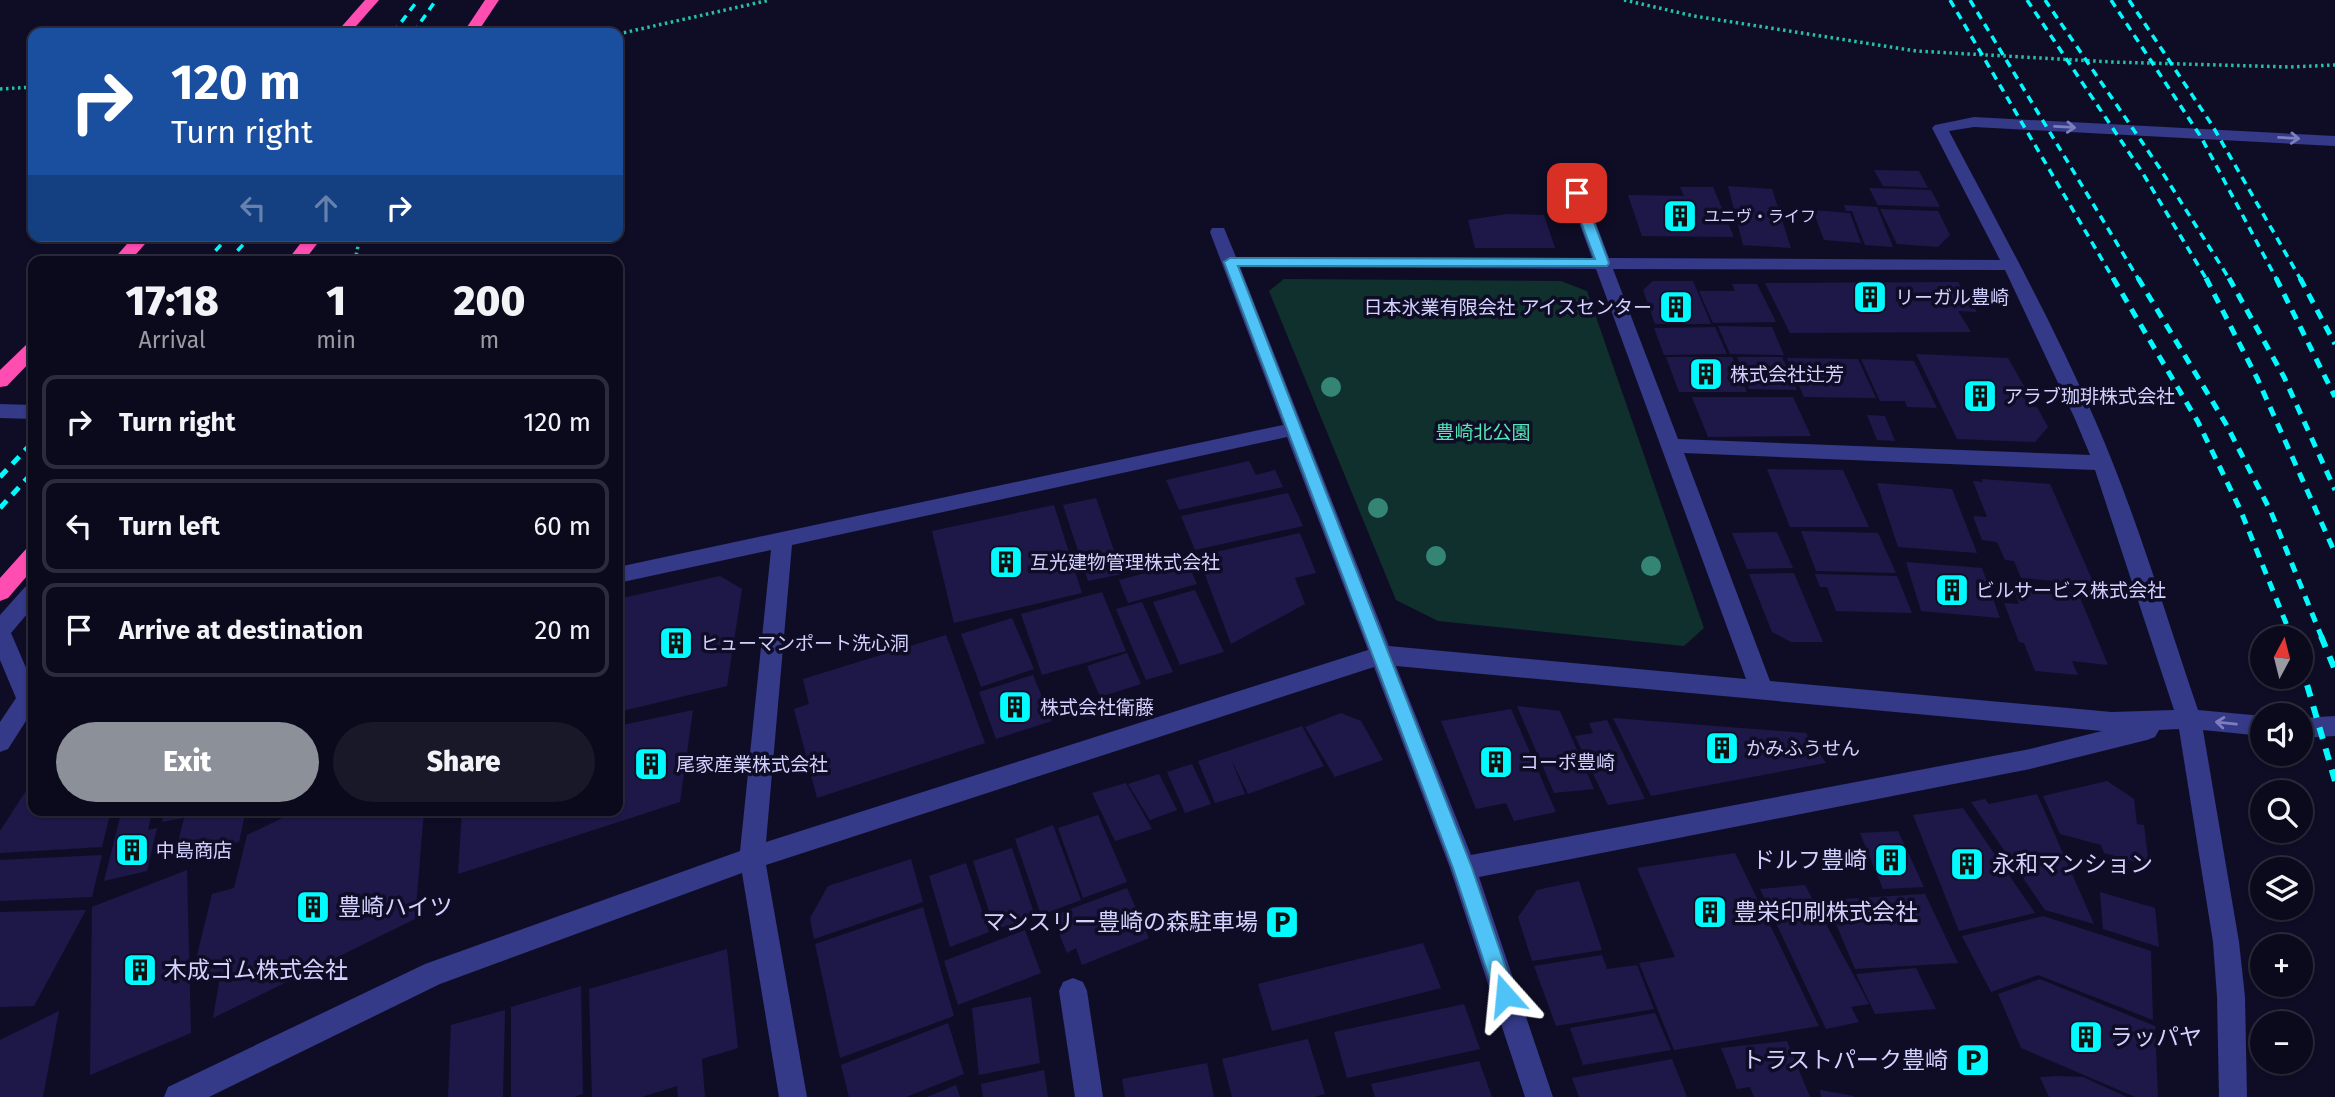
<!DOCTYPE html>
<meta charset="utf-8">
<style>
:root{--surface:#0b0a1c;--page:#191829;--text:#f1f3f6;--muted:#9a9aa3;--line:#2b2b3b;--accent:#8c9099}
body{margin:0;font-family:"Fira Sans","Noto Sans JP",sans-serif;background:var(--page);color:var(--text);height:100vh;display:flex;flex-direction:column;font-size:26px;white-space:nowrap}
*{box-sizing:border-box;margin:0}
p{font-size:23px;color:var(--muted)}
.icon{flex:none;width:38px;height:38px;fill:none;stroke:currentColor;stroke-width:2;stroke-linecap:round;stroke-linejoin:round}
.map{position:relative;flex:1;overflow:hidden}
.side{position:absolute;left:28px;top:256px;width:595px;height:560px;display:flex;flex-direction:column;background:var(--surface);border-radius:14px;box-shadow:0 2px 5px #0004,0 0 0 2px var(--line)}
.side>*{flex:none}
.banner{position:absolute;left:28px;top:28px;width:595px;height:214px;border-radius:14px;box-shadow:0 2px 5px #0004,0 0 0 2px var(--line);background:#1a4fa0;color:#fff;overflow:hidden}
.needle{width:46px;rotate:7deg}
.tools{position:absolute;left:2250px;top:626px;display:grid;gap:14px}
.tools a{display:grid;place-items:center;width:63px;height:63px;border-radius:50%;background:var(--surface);box-shadow:0 2px 5px #0004,0 0 0 2px var(--line);font-size:35px}
.pin{position:absolute;display:grid;place-items:center;width:60px;height:60px;color:#fff;margin:-30px;border-radius:14px;box-shadow:0 4px 10px #0006}
.me{position:absolute;width:77px;margin:-38px;rotate:342deg;stroke-linejoin:round;filter:drop-shadow(0 0 5px #0008)}
.turn{display:flex;align-items:center;gap:24px;height:147px;padding:0 28px;font-size:32px}
.turn .icon{width:91px;height:91px;stroke-width:2.5}
.turn b{display:block;font-size:49px;line-height:60px}
.lanes{display:flex;align-items:center;height:66px;padding:0 28px;background:#0003;justify-content:center;gap:35px;direction:ltr}
.lanes .off{opacity:.35}
.eta{display:flex;justify-content:space-evenly;align-items:center;height:119px;text-align:center}
.eta b{font-size:42px;font-weight:800;line-height:49px}
.button{display:flex;gap:14px;margin-top:auto;padding:14px 28px}
.button a{flex:1;height:80px;border-radius:42px;background:var(--accent);color:#fff;font-size:28px;font-weight:800;line-height:80px;text-align:center}
.button a+a{background:var(--page);color:var(--text)}
ul{padding:0;list-style:none}
li{display:flex;align-items:center;gap:21px;height:94px;margin:0 14px 10px;padding:0 14px;border:4px solid var(--line);border-radius:14px}
li div{flex:1}
li b{display:block;font-size:26px}
li em{font-style:normal}
.map>svg:first-child{display:block}
.green{fill:#0f302c}
.building{fill:#1d1848}
.lines{fill:none;stroke-linecap:round;stroke-linejoin:round}
.path{stroke:#26bfa8;stroke-width:3.5;stroke-dasharray:2.5 3.5;stroke-linecap:butt}
.minor{fill:#343988;fill-rule:evenodd}
.highway{fill:#ff4db2;fill-rule:evenodd}
.rail-far2{stroke:#00fafd;stroke-width:3.5;stroke-dasharray:8 6;stroke-linecap:butt}
.rail-far1{stroke:#00fafd;stroke-width:5;stroke-dasharray:10 8;stroke-linecap:butt}
.rail{stroke:#00fafd;stroke-width:6;stroke-dasharray:12 10;stroke-linecap:butt}
.tree{fill:#358575}
.oneway{stroke:#7c7ebe}
.route{fill:#4fc3f7;stroke:#337fa1;stroke-width:2}
.labels{text-anchor:middle;dominant-baseline:central;stroke-width:7;stroke-linejoin:round;paint-order:stroke}
.far-poi-label{font-size:16px;fill:#d3d2ff;stroke:#0f0d26;text-anchor:start}
.poi-label{font-size:19px;fill:#d3d2ff;stroke:#0f0d26;text-anchor:start}
.park-label{font-size:19px;fill:#54e8b6;stroke:#0f0d26}
.near-poi-label{font-size:23px;fill:#d3d2ff;stroke:#0f0d26;text-anchor:start}
</style>
<div class="map">
<svg width="2335" height="1097" viewBox="0 0 2335 1097">
<rect width="100%" height="100%" fill="#0f0d26"/>
<!-- green -->
<path class="green" d="M1284 279 1561 281 1587 291 1704 628 1684 646 1438 621 1396 600 1269 291Z"/>
<!-- building -->
<g class="building">
<path d="M1874 170 1919 171 1928 188 1883 186Z"/>
<path d="M1728 186 1772 189 1791 248 1743 245Z"/>
<path d="M1680 187H1713L1734 237 1642 236 1628 195 1684 196Z"/>
<path d="M1869 188 1931 190 1940 207 1878 205Z"/>
<path d="M1844 205 1877 207 1893 247 1865 245 1852 211H1846Z"/>
<path d="M1880 209 1938 211 1950 235 1938 247 1897 244Z"/>
<path d="M1813 210 1850 213 1861 243 1824 240Z"/>
<path d="M1507 214 1544 215 1555 248H1475L1468 220Z"/>
<path d="M1653 281H1693L1711 324H1655L1643 290Z"/>
<path d="M1958 282 1977 312 1958 311 1971 332 1790 333 1765 283Z"/>
<path d="M1732 284H1757L1776 322 1713 323 1699 291H1735Z"/>
<path d="M1718 326 1772 327 1784 355 1730 354Z"/>
<path d="M1715 327 1727 354 1664 355 1654 328Z"/>
<path d="M1916 354 2008 358 2025 388 2018 387 2028 405 2037 407 2048 427 2035 442 1957 439Z"/>
<path d="M1666 357H1732L1747 392H1679Z"/>
<path d="M1737 357H1782L1797 390 1749 389Z"/>
<path d="M1787 358 1858 359 1876 398 1804 397Z"/>
<path d="M1861 359 1914 361 1937 408 1907 407 1905 401H1880Z"/>
<path d="M1692 397H1793L1811 436 1708 437Z"/>
<path d="M1867 415 1885 416 1895 441 1877 440Z"/>
<path d="M1249 461 1256 475 1275 470 1283 487 1179 510 1166 480Z"/>
<path d="M1767 469 1843 470 1869 527H1790Z"/>
<path d="M1981 479 2050 484 2094 584 2021 578 2014 561 2005 560 1997 542 1982 540 1973 516 1987 517 1973 481 1983 482Z"/>
<path d="M1877 483 1952 489 1977 553 1898 547Z"/>
<path d="M1288 493 1303 526 1195 550 1181 516Z"/>
<path d="M1096 498 1122 574 1088 581 1063 505Z"/>
<path d="M1054 505 1082 593 954 623 932 531Z"/>
<path d="M1801 531 1878 533 1896 573 1816 571Z"/>
<path d="M1777 532 1793 568 1747 569 1732 533Z"/>
<path d="M1300 533 1316 573 1295 578 1305 604 1231 644 1198 556Z"/>
<path d="M1187 562 1197 584 1128 603 1119 580Z"/>
<path d="M1906 562 1982 568 2000 618 1921 611Z"/>
<path d="M1794 573 1823 642H1791L1772 632 1749 574Z"/>
<path d="M1815 574 1897 576 1912 613 1836 611 1827 587H1820Z"/>
<path d="M720 576 742 589 727 686 618 712V599Z"/>
<path d="M2013 587 2078 593 2108 665 2072 661 2078 675 2035 671 2024 643 2019 642 2004 603 2019 604Z"/>
<path d="M1195 590 1224 652 1180 665 1153 602Z"/>
<path d="M1102 592 1126 651 1042 675 1021 614Z"/>
<path d="M1142 602 1173 672 1146 680 1116 609Z"/>
<path d="M1012 618 1034 669 981 687 961 634Z"/>
<path d="M946 635 985 743 817 798 794 709 809 704 803 679Z"/>
<path d="M1127 653 1141 684 1100 697 1087 666Z"/>
<path d="M1033 675 1052 721 996 739 979 692Z"/>
<path d="M1517 706 1560 711 1594 789 1554 793Z"/>
<path d="M1511 709 1556 812 1514 821 1506 803 1476 809 1441 721Z"/>
<path d="M693 710 680 802 458 874 462 810H618V726Z"/>
<path d="M1341 713 1361 721 1383 760 1335 777 1305 727Z"/>
<path d="M1613 718 1806 733 1826 763 1651 796Z"/>
<path d="M1607 720 1645 799 1608 805 1575 736 1593 733 1589 723Z"/>
<path d="M1302 726 1324 766 1248 794 1231 759 1245 794 1215 803 1198 761Z"/>
<path d="M1192 764 1211 804 1185 813 1167 772Z"/>
<path d="M1159 774 1177 810 1150 820 1128 784Z"/>
<path d="M33 780V810H111L102 847 0 853V831Z"/>
<path d="M2107 781 2134 799 2137 824 2144 825 2149 866 2104 853 2101 845 2060 834 2043 796Z"/>
<path d="M1126 783 1152 829 1115 841 1092 793Z"/>
<path d="M2037 794 2094 924 2045 910 1971 802 1985 799 1989 804Z"/>
<path d="M1963 808 2035 913 1959 931 1913 815Z"/>
<path d="M122 810H152L148 830 157 828 147 871 104 881Z"/>
<path d="M165 810H246L239 842 175 854 184 818 162 822Z"/>
<path d="M299 810H424L415 919 213 1018 221 971 191 980 212 894 234 888 247 835Z"/>
<path d="M1098 815 1127 882 1083 898 1058 828Z"/>
<path d="M1053 825 1081 900 1041 915 1015 839Z"/>
<path d="M1898 831 1924 887 1883 889 1860 833Z"/>
<path d="M1012 848 1035 916 995 930 973 861Z"/>
<path d="M1735 853 1819 1026 1674 1050 1639 963 1675 957 1637 868Z"/>
<path d="M102 855 92 897 0 901V860Z"/>
<path d="M911 859 923 902 814 939 810 918 828 886Z"/>
<path d="M966 863 989 932 950 947 929 876Z"/>
<path d="M187 870 191 1033 90 1075 92 907Z"/>
<path d="M1579 881 1602 950 1532 961 1518 917 1537 890Z"/>
<path d="M1805 885 1869 1004 1851 1007 1859 1022 1826 1029 1760 889Z"/>
<path d="M1127 888 1149 938 1082 965 1076 948 1067 953 1052 916Z"/>
<path d="M2100 892 2155 908 2159 947 2103 929Z"/>
<path d="M1925 894 1958 963 1855 969 1826 900Z"/>
<path d="M923 907 954 1016 840 1058 815 944Z"/>
<path d="M86 910 34 1006 0 1007V912Z"/>
<path d="M2043 916 2151 951 2153 1020 2038 975 1991 992 1962 936Z"/>
<path d="M1025 930 1041 973 958 1005 944 961Z"/>
<path d="M1423 943 1441 988 1272 1031 1258 984Z"/>
<path d="M727 949 738 1048 702 1059 705 1097H678L677 1086 642 1097H592L589 989Z"/>
<path d="M1602 955 1607 969 1637 965 1654 1009 1556 1026 1534 966Z"/>
<path d="M1916 968 1936 1009 1875 1014 1856 974Z"/>
<path d="M2040 979 2155 1026 2158 1097H2135L2021 1048 1998 994Z"/>
<path d="M581 986 583 1094 574 1097H511V1007Z"/>
<path d="M1031 997 1040 1063 979 1075 972 1008Z"/>
<path d="M1464 1004 1480 1049 1347 1078 1334 1032Z"/>
<path d="M505 1010 503 1097H448L451 1025Z"/>
<path d="M59 1011 43 1097H0V1040Z"/>
<path d="M1655 1013 1671 1050 1583 1065 1570 1028Z"/>
<path d="M948 1023 964 1074 906 1097H849L841 1065Z"/>
<path d="M1308 1039 1325 1094 1314 1097H1232L1222 1059Z"/>
<path d="M1787 1041 1810 1097H1754L1750 1087 1737 1089 1721 1048Z"/>
<path d="M1672 1059 1687 1097H1579L1572 1078Z"/>
<path d="M1479 1061 1492 1097H1375L1371 1084Z"/>
<path d="M1207 1063 1214 1097H1125L1122 1079Z"/>
<path d="M1044 1070 1048 1097H983L981 1084Z"/>
<path d="M2058 1076 2083 1077 2127 1097H2049L2040 1077Z"/>
<path d="M956 1085 960 1097H927Z"/>
<path d="M1820 1090 1854 1096V1097H1821Z"/>
</g>
<g class="lines">
<!-- path -->
<g class="path">
<path d="M1624 0 1694 16 1916 51 2112 62 2290 67 2335 65"/>
<path d="M618 34 770 0"/>
<path d="M0 89 33 87"/>
<path d="M355 261 360 236"/>
</g>
<!-- minor -->
<g class="minor">
<path d="M1974 117 2335 136V146L1974 127 1949 131C1999 226 2052 321 2095 420 2136 514 2165 613 2198 710L2263 716V736L2203 730 2239 942 2245 997 2247 1097H2219L2217 997 2213 942 2179 729 2159 730 2155 737 2147 740 2030 769 1479 877 1553 1097H1525L1450 868 1374 667 766 865 807 1097H779L742 873 440 984 209 1097H164L168 1087 425 964 740 851 771 550 618 583V567L1283 425 1210 232 1212 228H1224L1236 257 1592 258 1560 170 1568 165 1576 170 1609 258 2000 260 1932 128 1935 125ZM1240 267 1596 269 1746 679 1389 646ZM1613 269 2005 270 2075 419 2090 455 1678 439ZM1287 437 1368 650 766 842 792 545ZM1684 453 2095 470 2174 710 2112 712 1770 681ZM1396 666 2102 731 2030 749 1471 855Z"/>
<path d="M0 404 33 405V419L0 418Z"/>
<path d="M33 584V607L11 633 33 684V710L8 749 0 752V722L16 698 0 660V615L25 587Z"/>
<path d="M2335 716V736L2301 738V718Z"/>
<path d="M1073 978 1083 982 1087 991 1103 1097H1075L1059 991 1063 982Z"/>
</g>
<!-- highway -->
<g class="highway">
<path d="M365 0H379L350 33H336Z"/>
<path d="M485 0H499L477 33H463Z"/>
<path d="M134 236H152L130 261H112Z"/>
<path d="M306 236H323L304 261H287Z"/>
<path d="M33 342V359L7 386 0 387V370L27 344Z"/>
<path d="M33 547V569L8 598 0 601V578L26 549Z"/>
</g>
<!-- rail-far2 -->
<g class="rail-far2">
<path d="M1950 0 2114 280"/>
<path d="M1970 0 2139 280"/>
<path d="M2027 0 2142 172 2207 280"/>
<path d="M2045 0 2159 167 2230 280"/>
<path d="M2111 0 2201 137 2277 280"/>
<path d="M2129 0 2212 125 2301 280"/>
<path d="M393 33 418 0"/>
<path d="M413 33 436 0"/>
<path d="M206 261 229 236"/>
<path d="M228 261 251 236"/>
</g>
<!-- rail-far1 -->
<g class="rail-far1">
<path d="M2113 278 2198 422 2240 509 2292 638"/>
<path d="M2138 278 2226 424 2271 512 2322 638"/>
<path d="M2206 278 2258 380 2335 553"/>
<path d="M2229 278 2284 377 2335 490"/>
<path d="M2276 278 2335 397"/>
<path d="M2300 278 2335 344"/>
<path d="M0 477 33 442"/>
<path d="M0 508 33 472"/>
</g>
<!-- rail -->
<g class="rail">
<path d="M2291 636 2292 639"/>
<path d="M2321 636 2335 670"/>
<path d="M2301 664 2335 781"/>
</g>
</g>
<!-- trees -->
<g class="tree">
<circle cx="1331" cy="387" r="10"/>
<circle cx="1378" cy="508" r="10"/>
<circle cx="1436" cy="556" r="10"/>
<circle cx="1651" cy="566" r="10"/>
</g>
<!-- one-way arrows -->
<defs><path id="oneway-shaft" d="M-6 0H5M1.5-3L5.5 0L1.5 3" fill="none" stroke-width="1.6" stroke-linecap="round" stroke-linejoin="round" transform="scale(1.75)"/></defs>
<g class="oneway">
<use href="#oneway-shaft" transform="translate(2065 127) rotate(3)"/>
<use href="#oneway-shaft" transform="translate(2289 138) rotate(3)"/>
<use href="#oneway-shaft" transform="translate(2226 723) rotate(-174)"/>
</g>
<!-- route -->
<path class="route" d="M1577 190 1583 193 1609 263 1607 266H1238L1472 868 1515 995 1512 1002 1505 1005 1498 1002 1495 995 1453 868 1224 262 1230 258 1595 259 1570 193Z"/>
<!-- icons -->
<defs>
<g id="building-square" transform="scale(1.75)"><rect x="-9" y="-9" width="18" height="18" rx="4" fill="#00fafd" stroke="#0f0d26"/><path d="M-4-6H4V6H1V3H-1V6H-4ZM-2.5-4.3h1.7v1.8h-1.7ZM.8-4.3h1.7v1.8H.8ZM-2.5-1h1.7V.8h-1.7ZM.8-1h1.7V.8H.8Z" fill="#111"/></g>
<g id="parking-square" transform="scale(1.75)"><rect x="-9" y="-9" width="18" height="18" rx="4" fill="#00fafd" stroke="#0f0d26"/><path d="M-3.5-5.5H1a3.5 3.5 0 0 1 0 7H-1V5.5H-3.5ZM-1-3.4V-.6H.8a1.4 1.4 0 0 0 0-2.8Z" fill="#111"/></g>
</defs>
<g fill-rule="evenodd">
<use href="#building-square" x="1680" y="216"/>
<use href="#building-square" x="1870" y="297"/>
<use href="#building-square" x="1676" y="307"/>
<use href="#building-square" x="1706" y="374"/>
<use href="#building-square" x="1980" y="396"/>
<use href="#building-square" x="1006" y="562"/>
<use href="#building-square" x="1952" y="590"/>
<use href="#building-square" x="676" y="643"/>
<use href="#building-square" x="1015" y="707"/>
<use href="#building-square" x="1722" y="748"/>
<use href="#building-square" x="1496" y="762"/>
<use href="#building-square" x="651" y="764"/>
<use href="#building-square" x="132" y="850"/>
<use href="#building-square" x="1891" y="860"/>
<use href="#building-square" x="1967" y="864"/>
<use href="#building-square" x="313" y="907"/>
<use href="#building-square" x="1710" y="912"/>
<use href="#parking-square" x="1282" y="922"/>
<use href="#building-square" x="140" y="970"/>
<use href="#building-square" x="2086" y="1037"/>
<use href="#parking-square" x="1973" y="1060"/>
</g>
<g class="labels">
<!-- far-poi labels -->
<g class="far-poi-label">
<text x="1704" y="216">ユニヴ・ライフ</text>
</g>
<!-- poi labels -->
<g class="poi-label">
<text x="1895" y="297">リーガル豊崎</text>
<text x="1652" y="307" text-anchor="end">日本氷業有限会社 アイスセンター</text>
<text x="1730" y="374">株式会社辻芳</text>
<text x="2004" y="396">アラブ珈琲株式会社</text>
<text x="1030" y="562">互光建物管理株式会社</text>
<text x="1976" y="590">ビルサービス株式会社</text>
<text x="700" y="643">ヒューマンポート洗心洞</text>
<text x="1040" y="707">株式会社衛藤</text>
<text x="1746" y="748">かみふうせん</text>
<text x="1520" y="762">コーポ豊崎</text>
<text x="676" y="764">尾家産業株式会社</text>
<text x="156" y="850">中島商店</text>
</g>
<!-- park labels -->
<g class="park-label">
<text x="1483" y="432">豊崎北公園</text>
</g>
<!-- near-poi labels -->
<g class="near-poi-label">
<text x="1867" y="860" text-anchor="end">ドルフ豊崎</text>
<text x="1992" y="864">永和マンション</text>
<text x="338" y="907">豊崎ハイツ</text>
<text x="1734" y="912">豊栄印刷株式会社</text>
<text x="1258" y="922" text-anchor="end">マンスリー豊崎の森駐車場</text>
<text x="164" y="970">木成ゴム株式会社</text>
<text x="2110" y="1037">ラッパヤ</text>
<text x="1948" y="1060" text-anchor="end">トラストパーク豊崎</text>
</g>
</g>
</svg>
<div class="tools">
<a><svg class="needle" viewBox="-14 -14 28 28"><path d="M0-13l5 13h-10z" fill="#e53935"/><path d="M0 13l5-13h-10z" fill="#9a9aa3"/></svg></a>
<a><svg class="icon" aria-label="sound" viewBox="0 0 24 24"><path d="M4 9h4l5-4v14l-5-4H4zM17 9q2 3 0 6"/></svg></a>
<a><svg class="icon" aria-label="search" viewBox="0 0 24 24"><circle cx="10" cy="10" r="6"/><path d="M15 15l6 6"/></svg></a>
<a><svg class="icon" aria-label="layers" viewBox="0 0 24 24"><path d="M12 4l9 5-9 5-9-5zM3 14l9 5 9-5"/></svg></a>
<a>+</a>
<a>−</a>
</div>
<div class="pin" style="left:1577px;top:193px;background:#d93025"><svg class="icon" aria-label="arrive" viewBox="0 0 24 24"><path d="M6 21V4h12l-3 4 3 4H6"/></svg></div>
<svg class="me" style="left:1505px;top:995px" viewBox="-20 -20 40 40"><path d="M0-17L14 15 0 8-14 15z" fill="#4fc3f7" stroke="#fff" stroke-width="4"/></svg>
<div class="banner">
<div class="turn"><svg class="icon" aria-label="right" viewBox="0 0 24 24"><path d="M7 20v-9h11M14 6l5 5-5 5"/></svg><div><b>120 m</b>Turn right</div></div>
<div class="lanes"><svg class="icon off" aria-label="left" viewBox="0 0 24 24"><path d="M17 20v-9H6M10 6l-5 5 5 5"/></svg><svg class="icon off" aria-label="ahead" viewBox="0 0 24 24"><path d="M12 20V5M6 11l6-6 6 6"/></svg><svg class="icon" aria-label="right" viewBox="0 0 24 24"><path d="M7 20v-9h11M14 6l5 5-5 5"/></svg></div>
</div>
<section class="side">
<div class="eta">
<div><b>17:18</b><p>Arrival</p></div>
<div><b>1</b><p>min</p></div>
<div><b>200</b><p>m</p></div>
</div>
<ul>
<li><svg class="icon" aria-label="right" viewBox="0 0 24 24"><path d="M7 20v-9h11M14 6l5 5-5 5"/></svg><div><b>Turn right</b></div><em>120 m</em></li>
<li><svg class="icon" aria-label="left" viewBox="0 0 24 24"><path d="M17 20v-9H6M10 6l-5 5 5 5"/></svg><div><b>Turn left</b></div><em>60 m</em></li>
<li><svg class="icon" aria-label="arrive" viewBox="0 0 24 24"><path d="M6 21V4h12l-3 4 3 4H6"/></svg><div><b>Arrive at destination</b></div><em>20 m</em></li>
</ul>
<div class="button"><a>Exit</a><a>Share</a></div>
</section>
</div>
